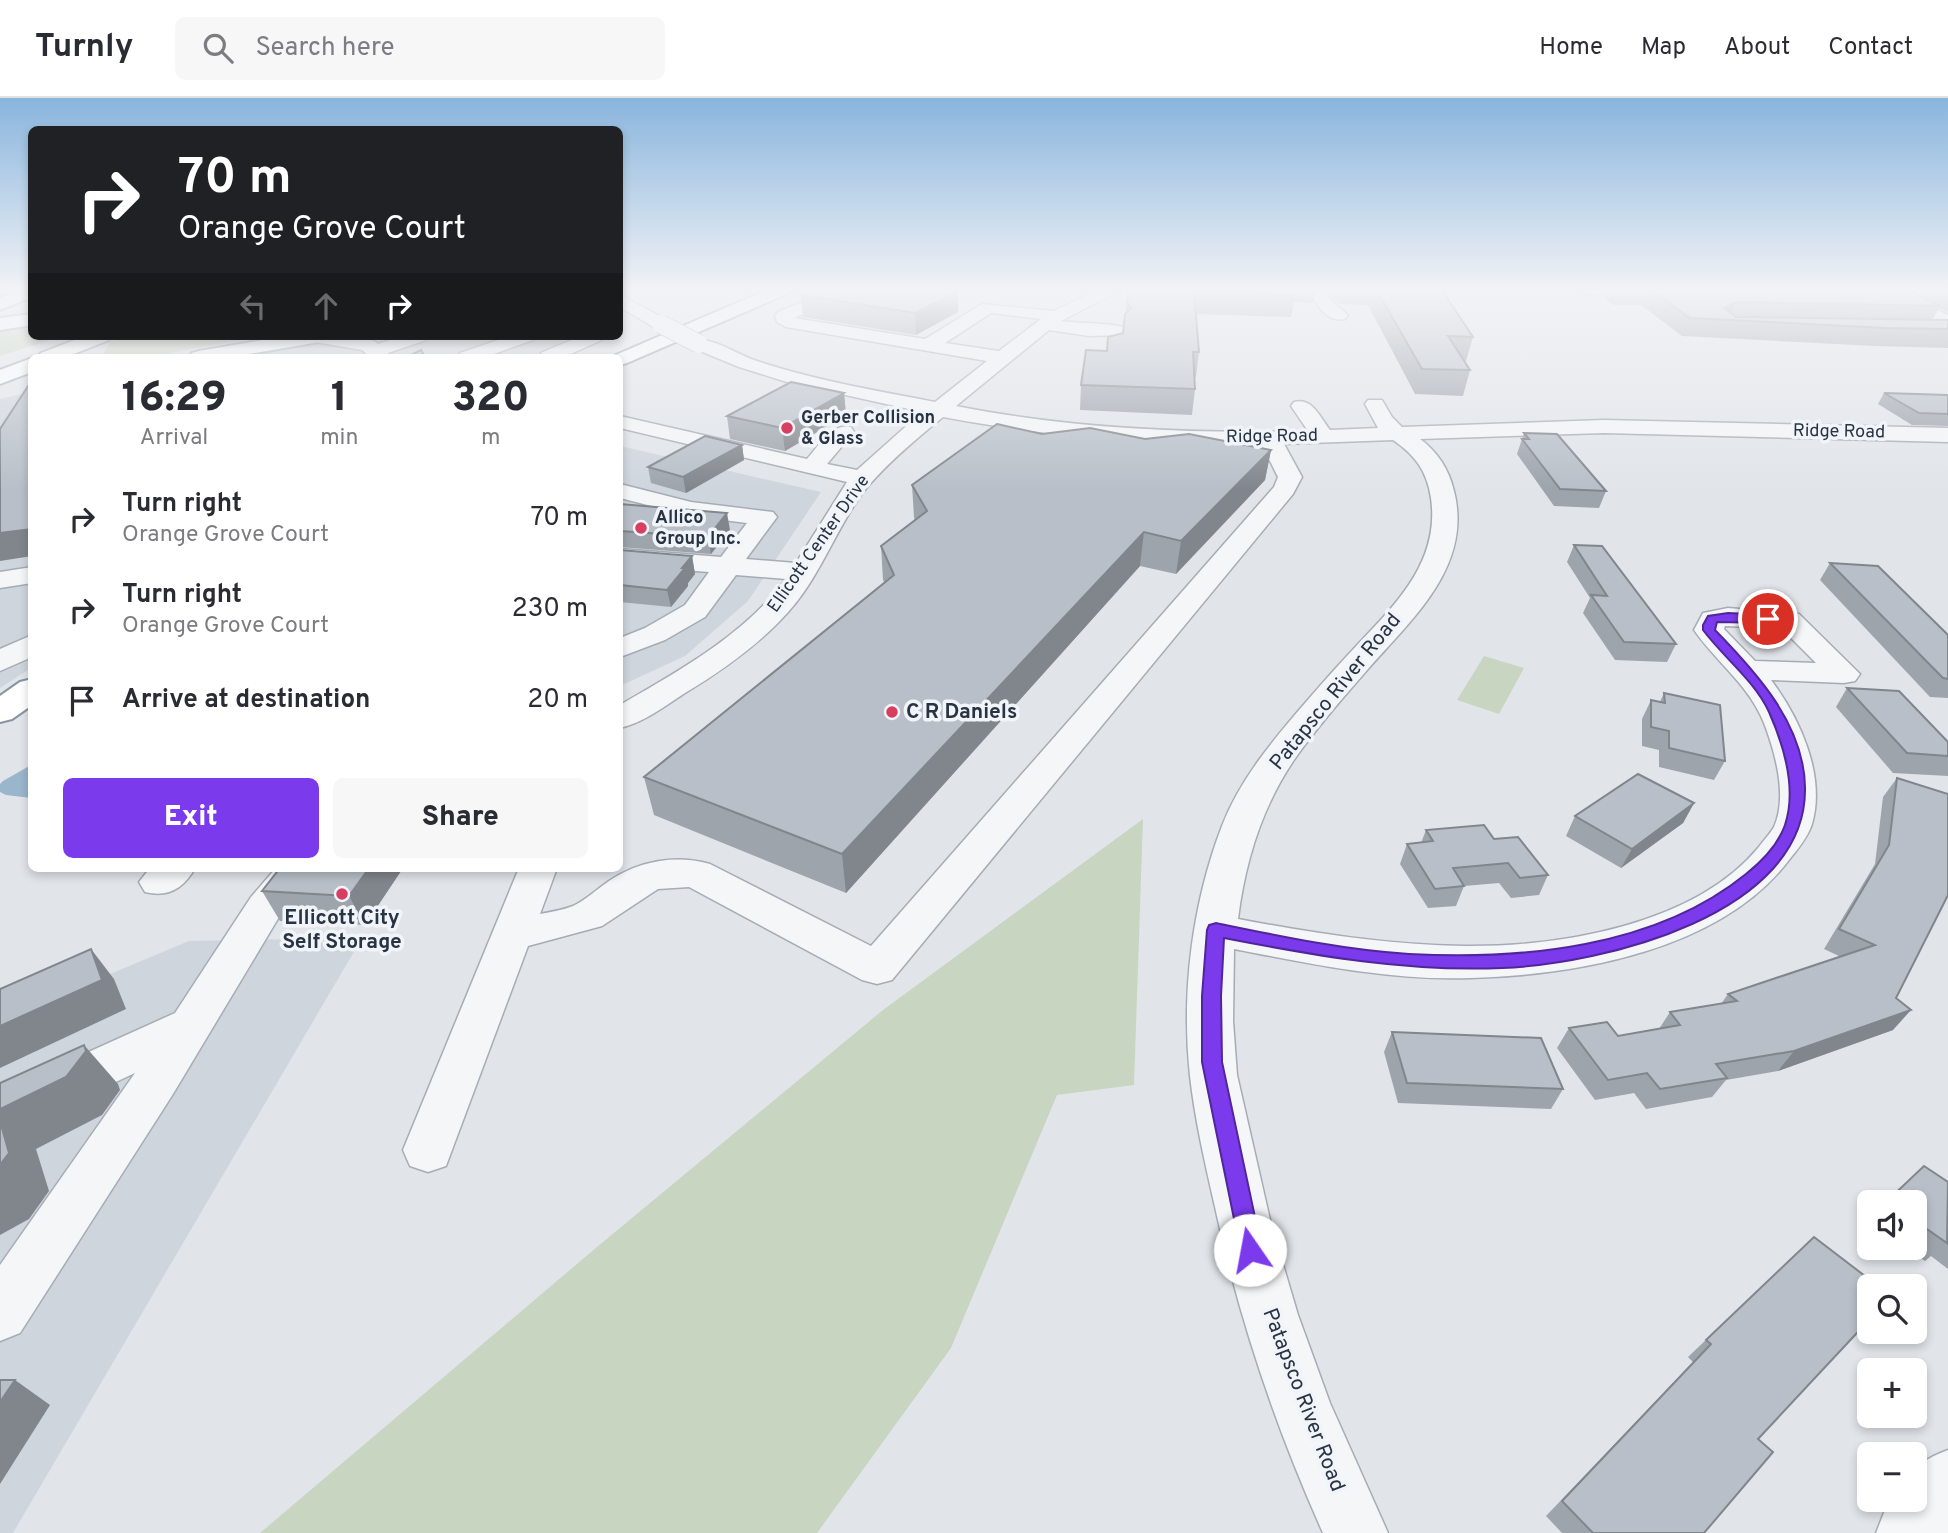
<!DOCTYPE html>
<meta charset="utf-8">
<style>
:root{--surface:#fff;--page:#f7f7f7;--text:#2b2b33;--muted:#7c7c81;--line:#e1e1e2;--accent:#7c3aed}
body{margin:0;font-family:Overpass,sans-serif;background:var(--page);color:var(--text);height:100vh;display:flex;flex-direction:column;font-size:26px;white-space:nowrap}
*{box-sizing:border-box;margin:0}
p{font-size:23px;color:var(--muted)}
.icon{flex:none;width:38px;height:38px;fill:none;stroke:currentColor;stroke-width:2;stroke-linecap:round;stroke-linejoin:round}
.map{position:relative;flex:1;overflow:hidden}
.details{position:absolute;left:28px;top:256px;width:595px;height:518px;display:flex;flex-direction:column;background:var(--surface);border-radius:10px;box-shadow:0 4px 10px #0003}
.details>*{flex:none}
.guide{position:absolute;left:28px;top:28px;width:595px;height:214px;border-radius:10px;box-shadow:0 4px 10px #0003;background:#202124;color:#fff;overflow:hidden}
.fabs{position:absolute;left:1857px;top:1092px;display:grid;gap:14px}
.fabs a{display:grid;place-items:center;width:70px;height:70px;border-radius:10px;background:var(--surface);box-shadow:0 4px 10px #0003;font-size:35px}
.pin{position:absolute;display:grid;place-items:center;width:60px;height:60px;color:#fff;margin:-30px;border:4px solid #fff;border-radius:50%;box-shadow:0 2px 7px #0007}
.me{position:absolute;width:77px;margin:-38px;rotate:348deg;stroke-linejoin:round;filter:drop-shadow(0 0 5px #0008)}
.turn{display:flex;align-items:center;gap:24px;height:147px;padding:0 35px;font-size:32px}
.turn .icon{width:91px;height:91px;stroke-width:2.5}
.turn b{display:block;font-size:49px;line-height:60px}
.lanes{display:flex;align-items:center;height:66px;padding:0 35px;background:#0003;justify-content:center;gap:35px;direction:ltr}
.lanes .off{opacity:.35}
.eta{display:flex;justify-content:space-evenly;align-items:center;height:119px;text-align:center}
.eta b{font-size:42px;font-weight:800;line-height:49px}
.button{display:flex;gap:14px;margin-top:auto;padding:14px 35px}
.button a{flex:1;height:80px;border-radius:10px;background:var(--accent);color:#fff;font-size:28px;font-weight:800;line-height:80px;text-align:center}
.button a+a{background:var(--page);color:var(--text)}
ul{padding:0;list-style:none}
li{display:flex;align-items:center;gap:21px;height:91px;padding:0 35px}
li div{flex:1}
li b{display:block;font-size:26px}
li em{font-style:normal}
header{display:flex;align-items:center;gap:42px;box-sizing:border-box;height:98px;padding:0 35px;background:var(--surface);border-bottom:2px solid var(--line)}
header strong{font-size:33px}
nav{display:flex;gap:38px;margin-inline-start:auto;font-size:24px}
.search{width:490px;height:63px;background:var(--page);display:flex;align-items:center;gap:18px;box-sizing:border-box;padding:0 24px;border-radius:10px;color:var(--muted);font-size:26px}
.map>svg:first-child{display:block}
.built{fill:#cfd5dd}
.green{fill:#c8d5c1}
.water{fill:#9ab6cd}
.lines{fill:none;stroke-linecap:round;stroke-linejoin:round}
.minor-casing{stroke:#a6acb5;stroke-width:3}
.major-casing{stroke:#9fabb7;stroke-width:4}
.highway-casing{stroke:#8794a2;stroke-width:4}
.minor{fill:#f4f6f8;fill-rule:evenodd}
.major{fill:#fff;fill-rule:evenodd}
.highway{fill:#fff;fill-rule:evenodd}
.minor-bridge-casing{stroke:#a6acb5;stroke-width:20;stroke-linecap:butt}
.minor-bridge{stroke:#f4f6f8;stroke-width:18}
.wall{fill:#9ea4ac}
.shaded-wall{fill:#81868c}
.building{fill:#b8bfc8;stroke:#81868c;stroke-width:2}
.route{fill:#7c3aed;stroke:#51269a;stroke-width:2}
.poi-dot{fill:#d73f62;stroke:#f1f4f8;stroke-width:2.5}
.labels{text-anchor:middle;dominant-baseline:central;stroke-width:7;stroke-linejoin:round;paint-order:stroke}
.far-poi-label{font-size:18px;font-weight:bold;fill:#283443;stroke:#f1f4f8;text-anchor:start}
.far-street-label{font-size:18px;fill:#283443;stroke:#f1f4f8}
.street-label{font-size:21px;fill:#283443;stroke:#f1f4f8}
.poi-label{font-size:21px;font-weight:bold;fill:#283443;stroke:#f1f4f8;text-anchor:start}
</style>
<header>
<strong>Turnly</strong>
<div class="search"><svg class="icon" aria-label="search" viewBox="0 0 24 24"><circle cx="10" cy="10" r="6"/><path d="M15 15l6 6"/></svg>Search here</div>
<nav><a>Home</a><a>Map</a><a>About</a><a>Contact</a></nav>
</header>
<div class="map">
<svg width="1948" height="1435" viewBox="0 0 1948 1435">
<rect width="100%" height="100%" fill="#e1e5ea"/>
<!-- built -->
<g class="built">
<path d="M346 238H575L531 259H228Z"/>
<path d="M31 294V570L0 590V301Z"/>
<path d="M620 348 821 394 748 503 685 558 620 588Z"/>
<path d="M362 840 13 1435H0V922L189 843Z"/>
</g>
<!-- green -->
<g class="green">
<path d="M31 225 32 238H63L0 258V230Z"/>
<path d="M126 238H265L148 259H102L110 244Z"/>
<path d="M1484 558 1524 570 1499 616 1457 602Z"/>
<path d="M1143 721 1134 987 1057 997 951 1250 817 1435H260L591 1154 883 912Z"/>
</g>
<!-- water -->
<path class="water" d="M31 667V700L6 697 0 694V686L3 683Z"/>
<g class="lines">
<!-- minor casing -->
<g class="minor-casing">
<g id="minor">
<path d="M834 191H856L854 194 794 220 925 241 982 206 1054 213 1099 191H1122L1061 223C1081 226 1104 224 1123 229L1126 233 1123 237 1089 238 1049 232 956 308C1073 331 1190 336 1308 333L1291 308 1294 304C1312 299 1320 319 1330 332L1378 330 1365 306 1368 302H1382L1392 319 1402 329 1604 322 1948 330V344L1604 335 1420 341C1438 354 1449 372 1454 393 1473 468 1412 521 1368 571 1343 600 1316 630 1294 662 1262 709 1245 764 1238 821 1313 835 1388 847 1464 848 1560 849 1694 827 1758 750 1763 743 1770 736 1774 729 1788 698 1775 654 1764 625 1749 587 1717 565 1694 532L1703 515 1728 510 1799 516 1860 576 1855 583 1844 585 1771 582C1800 620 1826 678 1812 726 1808 739 1797 752 1789 762 1721 852 1578 877 1471 880 1391 883 1312 866 1234 851L1233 923 1237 977 1271 1126 1298 1217 1330 1305 1388 1435H1323C1276 1330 1239 1221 1215 1109 1205 1065 1195 1022 1190 978 1181 895 1192 806 1222 728 1240 681 1274 641 1306 604 1323 584 1341 564 1359 545 1398 504 1440 462 1431 400 1427 373 1415 357 1393 342L1284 346 1302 379 1293 396 892 882 877 886 862 882 689 789 658 791 602 828 528 848 446 1068 428 1074 410 1068 403 1052 519 770H557L540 816C551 814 563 812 573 808 586 802 597 791 609 783 639 763 675 756 710 766L871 848 1274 389 1278 379 1262 347C1154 347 1049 339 943 319 917 340 891 362 869 387 838 424 823 475 789 513 760 546 723 572 685 595 665 608 643 625 620 630V607C679 573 744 537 786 481L736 477 705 519 665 542 620 559V540L645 530 685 507 709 474 620 467V451L721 459 747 425 691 418 620 400V386L691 404 773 414 777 419 746 461 796 465 847 384 620 330V318L807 361C819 348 831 325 851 329L854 334 827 366 857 372 922 314 787 284 739 269 693 250 690 246 693 242C710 238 737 256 754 262 813 282 874 292 935 304L987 263 786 229 777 224 775 218 778 214ZM991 215 1041 221 999 253 945 245ZM1725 528 1781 530 1816 565 1755 563 1724 531Z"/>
<path d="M1310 191H1326L1330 202 1348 217 1345 221C1327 225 1315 206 1310 191Z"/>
<path d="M1580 191H1663L1664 193 1656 198 1587 197 1581 195Z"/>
<path d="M1871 191H1892L1948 217V229Z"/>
<path d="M620 197 667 222 670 226 661 231 655 230 620 209Z"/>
<path d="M345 238 374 243 378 246 403 238H429L426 242 388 255 390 259H370L362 252 315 244 306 239Z"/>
<path d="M510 238H536L533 242 485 259H458L460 255Z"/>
<path d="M581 238H605L602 242 564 259H539L541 255Z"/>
<path d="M32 469V485L0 490V474Z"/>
<path d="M32 537V559L0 573V551Z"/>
<path d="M150 770H195C184 790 168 800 145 794L139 784Z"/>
<path d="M276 770H317L279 819 173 996 20 1235 0 1243V1167L135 975 0 1038V994L175 915 251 799Z"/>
<path d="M1948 1352V1435H1876L1885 1412 1893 1402H1914C1914 1369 1917 1364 1948 1352Z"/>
</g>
</g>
<!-- major casing -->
<g class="major-casing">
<g id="major">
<path d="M32 216V227L0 232V220Z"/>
<path d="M85 238H111L109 242 66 259H38L41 255Z"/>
<path d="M286 238H328L319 244 232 259H189L192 255 199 253Z"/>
<path d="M32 260V274L0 286V272Z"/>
</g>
</g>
<!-- highway casing -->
<g class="highway-casing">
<g id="highway">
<path d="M21 191H32V199L0 212V200Z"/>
<path d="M769 191H791L789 195 627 265 620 267V259H611Z"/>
<path d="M32 581V607L12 621 0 624V598L20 584Z"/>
</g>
</g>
<!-- minor -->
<use href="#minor" class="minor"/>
<!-- major -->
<use href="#major" class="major"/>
<!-- highway -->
<use href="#highway" class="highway"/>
<!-- minor-bridge casing -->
<g class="minor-bridge-casing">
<path id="minor-bridge" d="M661 226 699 246"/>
</g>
<!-- minor-bridge -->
<use href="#minor-bridge" class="minor-bridge"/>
</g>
<!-- wall -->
<g class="wall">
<path d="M1135 191H1316L1313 205 1294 204 1291 219 1196 216 1199 254 1196 279H1194L1195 291 1192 317 1080 312 1081 287 1107 253 1123 235 1128 194Z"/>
<path d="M1328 191H1441L1473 239 1466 263H1464L1470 272 1463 298 1415 296 1368 207 1339 206 1332 200Z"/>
<path d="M1608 191H1907L1924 199 1928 191H1948V214L1939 210 1932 222H1948V250L1875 248 1682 238 1641 207H1613L1605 200Z"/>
<path d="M956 193 958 214 916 237 803 219 801 197Z"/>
<path d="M844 295 846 317 785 353 730 341 727 318Z"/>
<path d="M1884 295 1948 297V328L1912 327 1878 306Z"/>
<path d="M1524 335 1606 393 1599 410 1554 408 1517 356Z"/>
<path d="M1042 336 1145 341 1271 352 1265 382 1176 476 1140 468 846 795 654 717 644 679 885 485 883 482 881 448 915 422 914 419 912 387Z"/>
<path d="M742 347 744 362 686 395 651 385 648 369Z"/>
<path d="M620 406 730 432 711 456 620 449Z"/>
<path d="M1574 447 1676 546 1667 564 1615 562 1583 515 1590 500 1567 464Z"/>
<path d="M620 452 692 458 695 476 688 485V488L671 509 620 504Z"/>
<path d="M1830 465 1948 537V600L1930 599 1820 482Z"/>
<path d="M1847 590 1948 644V678L1893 675 1836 609Z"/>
<path d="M1664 595 1725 663 1714 682 1659 669V652L1642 648V621L1651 602 1660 604Z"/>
<path d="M1897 680 1896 900 1893 932 1778 973 1726 982 1712 999 1646 1011 1634 995 1595 1002 1557 950 1569 930 1618 938 1659 931 1670 914 1721 906 1728 896 1841 859 1824 851 1875 766 1883 699Z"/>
<path d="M1694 705 1683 725 1621 770 1566 738 1575 718Z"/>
<path d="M1426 732 1494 741 1548 777 1539 797 1511 800 1499 785 1464 788 1456 808 1428 810 1400 766 1407 746 1421 745Z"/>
<path d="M280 770H403L365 827 280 823 262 793Z"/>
<path d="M1392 934 1563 991 1551 1011 1398 1005 1384 954Z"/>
<path d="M1924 1068 1948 1084V1171L1931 1158 1925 1163 1906 1150H1914V1104H1886Z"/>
<path d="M1814 1139 1704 1435H1562L1546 1418 1693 1264 1688 1259Z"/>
</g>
<!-- shaded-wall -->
<g class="shaded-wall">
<path d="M958 193V214L916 237 915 215Z"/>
<path d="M1736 204 1728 221 1724 210Z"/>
<path d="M844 295 846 317 785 353 782 330Z"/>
<path d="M742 347 744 362 686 395 683 379Z"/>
<path d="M1271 352 1265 382 1176 476 1181 443Z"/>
<path d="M727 415 730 432 711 456 708 439Z"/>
<path d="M32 431V458L0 463V435Z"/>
<path d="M1144 434 1140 468 846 795 842 756Z"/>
<path d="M692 458 695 476 688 485V488L671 509 667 492Z"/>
<path d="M1694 705 1683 725 1621 770 1632 751Z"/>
<path d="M369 770H403L365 827 349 798Z"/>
<path d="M91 851 114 881 126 911 0 970V928Z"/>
<path d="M1911 912 1893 932 1778 973 1794 953Z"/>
<path d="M84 947 118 986 120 992 102 1017 36 1051 49 1093 29 1121 0 1137V1011Z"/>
<path d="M15 1282 50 1307 0 1386V1304Z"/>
</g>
<!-- building -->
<g class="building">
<path d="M816 191H947L958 193 915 215 801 197Z"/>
<path d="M1135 191H1293L1295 197 1194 193 1199 254H1193L1195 291 1081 287 1086 252 1107 253 1108 239 1123 235 1125 216 1131 210 1127 204 1128 194Z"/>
<path d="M1376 191H1441L1473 239 1448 238 1470 272 1422 271Z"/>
<path d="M1649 191H1907L1940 208 1736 204 1724 210 1736 219 1948 222V231L1885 230 1690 220Z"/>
<path d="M421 252 425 259H407Z"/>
<path d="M32 282V431L0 435V331Z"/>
<path d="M791 284 844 295 782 330 727 318Z"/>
<path d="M1884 295 1948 297V316L1919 315Z"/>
<path d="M997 326 1042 336 1090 330 1145 341 1189 336 1271 352 1181 443 1144 434 842 756 644 679 894 477 881 448 927 413 912 387Z"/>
<path d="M1524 335 1557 336 1606 393 1560 391 1522 341H1529Z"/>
<path d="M705 338 742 347 683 379 648 369Z"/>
<path d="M620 406 727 415 708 439 620 433Z"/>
<path d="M1574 447 1602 448 1676 546 1624 544 1591 497 1607 498Z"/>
<path d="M620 452 692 458 682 470H685L667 492 620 487Z"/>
<path d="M1830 465 1878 468 1948 537V581L1943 580Z"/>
<path d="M1847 590 1899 593 1948 644V658L1907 655Z"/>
<path d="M1664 595 1720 607 1725 663 1669 650V633L1651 629V602L1665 605Z"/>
<path d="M1638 676 1694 705 1632 751 1575 718Z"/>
<path d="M1897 680 1948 696V797L1896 900 1911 912 1794 953 1716 966 1727 980 1660 991 1647 975 1608 982 1569 930 1607 924 1618 938 1680 927 1670 914 1737 903 1728 896 1875 847 1839 831 1889 747Z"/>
<path d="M1484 727 1494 741 1518 739 1548 777 1520 780 1508 765 1453 770 1464 788 1435 791 1407 746 1433 743 1426 732Z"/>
<path d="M280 770H369L349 798 262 793Z"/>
<path d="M91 851 102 882 0 928V891Z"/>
<path d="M1392 934 1541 940 1563 991 1407 985Z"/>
<path d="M84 947 86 953 66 979 0 1011V985Z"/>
<path d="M0 1023 9 1055 0 1067Z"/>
<path d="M1924 1068 1948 1084 1947 1145 1914 1122V1104L1887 1103Z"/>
<path d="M1814 1139 1878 1188H1869V1222L1758 1341 1773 1354 1704 1435H1593L1562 1403 1711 1246 1706 1242Z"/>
<path d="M0 1282H15L0 1304Z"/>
</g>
<!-- sky -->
<linearGradient id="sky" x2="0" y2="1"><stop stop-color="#89b5dd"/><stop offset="0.49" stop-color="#f2f3f6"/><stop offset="1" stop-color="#f2f3f6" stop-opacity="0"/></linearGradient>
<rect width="1948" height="392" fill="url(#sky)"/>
<!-- route -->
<path class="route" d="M1728 515 1768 517 1775 521 1768 525 1717 524 1715 532C1756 574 1804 626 1805 689 1808 817 1602 866 1502 870 1407 874 1317 858 1224 840L1221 898 1222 964 1262 1152 1258 1160 1250 1163 1242 1160 1202 964V898L1207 832 1209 827 1216 825C1279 838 1344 852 1409 856 1521 862 1655 850 1746 776 1761 764 1778 747 1785 727 1797 691 1784 648 1769 614 1754 582 1724 560 1703 532V527L1708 518Z"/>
<!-- markers -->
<g class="poi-dot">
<circle cx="787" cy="330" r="7"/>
<circle cx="641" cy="430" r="7"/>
<circle cx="892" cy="614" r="7"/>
<circle cx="342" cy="796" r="7"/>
</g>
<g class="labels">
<!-- far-poi labels -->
<g class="far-poi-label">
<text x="801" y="320">Gerber Collision<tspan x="801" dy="21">&amp; Glass</tspan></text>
<text x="655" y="420">Allico<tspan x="655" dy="21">Group Inc.</tspan></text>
</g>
<!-- far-street labels -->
<g class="far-street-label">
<text transform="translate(1839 334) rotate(1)">Ridge Road</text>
<text transform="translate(1272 339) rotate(-1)">Ridge Road</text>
<text transform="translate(819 446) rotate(-55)">Ellicott Center Drive</text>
</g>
<!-- street labels -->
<g class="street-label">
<text transform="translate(1336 594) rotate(-51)">Patapsco River Road</text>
<text transform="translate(1303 1302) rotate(69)">Patapsco River Road</text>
</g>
<!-- poi labels -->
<g class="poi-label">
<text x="906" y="614">C R Daniels</text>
<text x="342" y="820" text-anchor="middle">Ellicott City<tspan x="342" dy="24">Self Storage</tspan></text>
</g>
</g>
</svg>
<div class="fabs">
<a><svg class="icon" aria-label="sound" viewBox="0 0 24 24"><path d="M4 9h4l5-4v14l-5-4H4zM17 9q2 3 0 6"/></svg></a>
<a><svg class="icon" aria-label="search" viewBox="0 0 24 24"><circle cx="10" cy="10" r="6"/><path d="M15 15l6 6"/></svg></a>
<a>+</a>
<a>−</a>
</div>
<div class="pin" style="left:1768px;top:521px;background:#d93025"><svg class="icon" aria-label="arrive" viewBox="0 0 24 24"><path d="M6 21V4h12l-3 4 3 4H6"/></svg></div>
<svg class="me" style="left:1250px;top:1152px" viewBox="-20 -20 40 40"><circle r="19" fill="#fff"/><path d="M0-13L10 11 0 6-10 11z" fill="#7c3aed"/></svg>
<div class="guide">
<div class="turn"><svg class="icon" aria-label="right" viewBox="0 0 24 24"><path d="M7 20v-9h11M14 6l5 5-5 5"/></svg><div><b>70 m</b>Orange Grove Court</div></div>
<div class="lanes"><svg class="icon off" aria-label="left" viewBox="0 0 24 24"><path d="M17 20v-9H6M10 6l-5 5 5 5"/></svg><svg class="icon off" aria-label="ahead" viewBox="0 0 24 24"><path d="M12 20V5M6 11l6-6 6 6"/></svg><svg class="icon" aria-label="right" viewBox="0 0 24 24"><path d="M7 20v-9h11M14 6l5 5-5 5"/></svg></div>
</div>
<section class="details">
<div class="eta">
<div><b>16:29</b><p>Arrival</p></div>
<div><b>1</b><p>min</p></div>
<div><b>320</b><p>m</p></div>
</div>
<ul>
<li><svg class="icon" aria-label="right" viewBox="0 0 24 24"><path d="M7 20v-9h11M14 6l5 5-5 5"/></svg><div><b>Turn right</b><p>Orange Grove Court</p></div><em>70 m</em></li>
<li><svg class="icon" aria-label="right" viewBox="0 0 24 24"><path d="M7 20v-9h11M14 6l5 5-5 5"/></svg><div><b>Turn right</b><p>Orange Grove Court</p></div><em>230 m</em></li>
<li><svg class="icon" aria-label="arrive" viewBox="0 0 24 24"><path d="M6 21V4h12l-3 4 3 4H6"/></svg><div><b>Arrive at destination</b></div><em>20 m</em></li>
</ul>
<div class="button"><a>Exit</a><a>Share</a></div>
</section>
</div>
